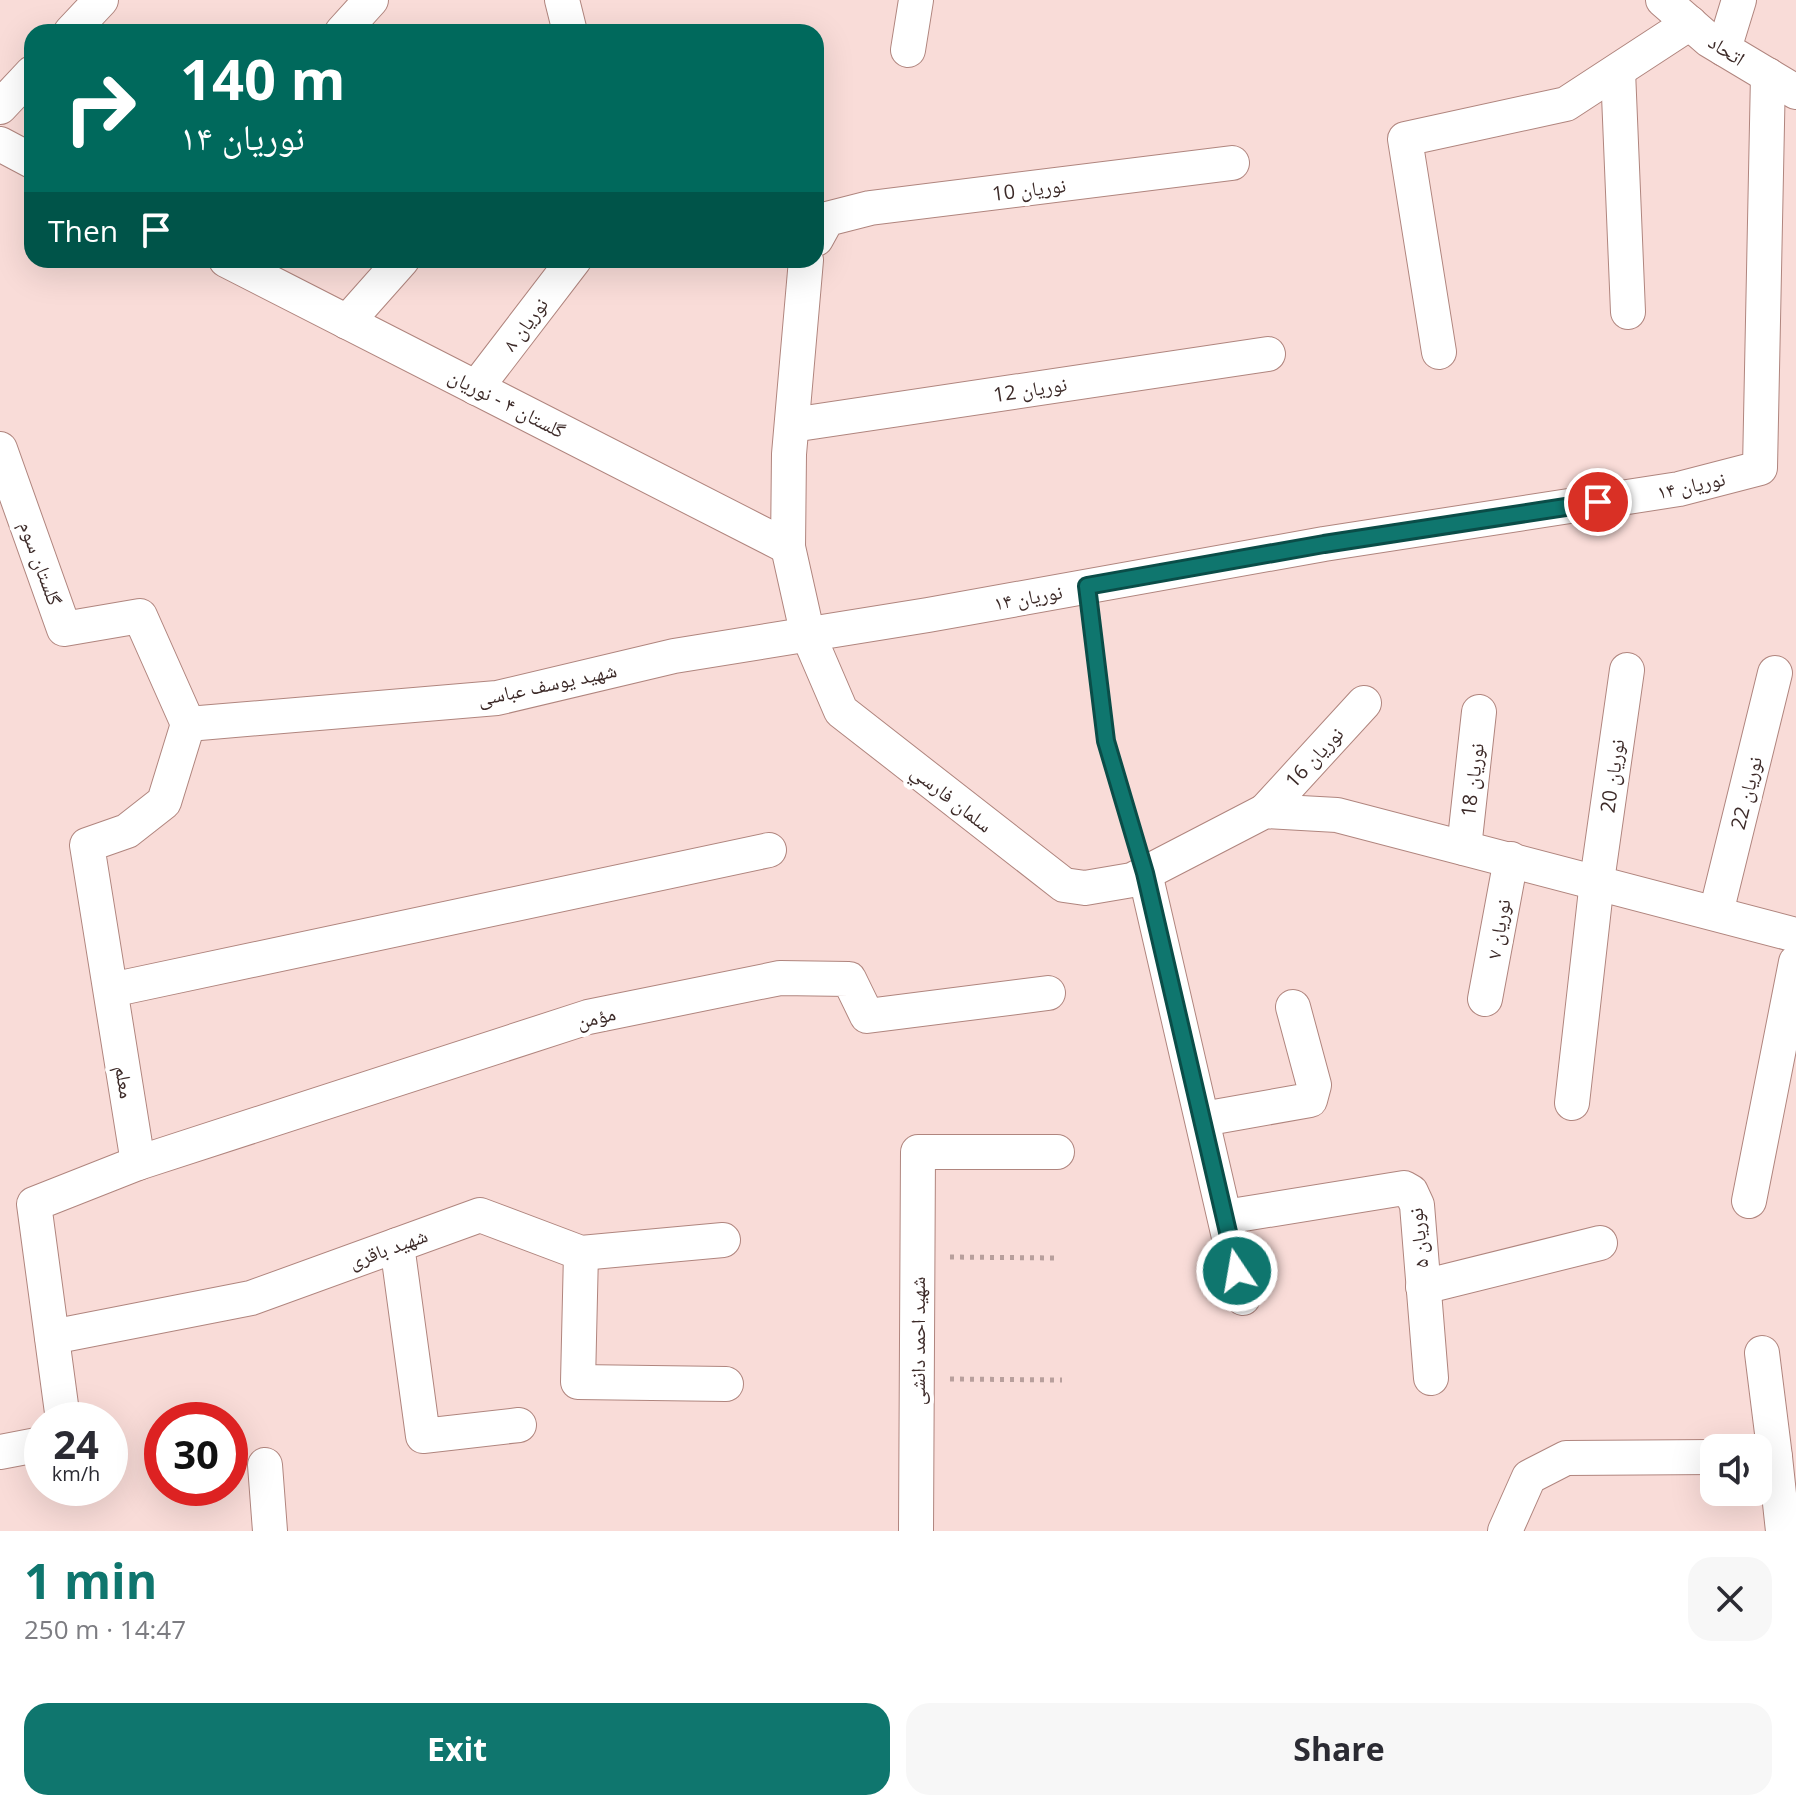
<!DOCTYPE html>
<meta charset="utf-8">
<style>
:root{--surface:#fff;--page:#f7f7f7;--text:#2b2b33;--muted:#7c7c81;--accent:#0f766e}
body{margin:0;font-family:"Open Sans","Noto Naskh Arabic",sans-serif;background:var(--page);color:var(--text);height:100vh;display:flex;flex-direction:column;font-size:30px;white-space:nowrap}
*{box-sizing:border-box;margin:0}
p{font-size:26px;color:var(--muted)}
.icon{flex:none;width:44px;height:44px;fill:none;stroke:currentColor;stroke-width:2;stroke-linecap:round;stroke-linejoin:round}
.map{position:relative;height:1531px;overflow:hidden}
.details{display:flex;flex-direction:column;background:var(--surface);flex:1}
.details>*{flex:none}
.top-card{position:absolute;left:24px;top:24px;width:800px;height:244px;border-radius:24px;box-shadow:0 8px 32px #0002;background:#00695c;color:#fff;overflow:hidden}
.tools{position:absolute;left:1700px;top:1434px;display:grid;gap:16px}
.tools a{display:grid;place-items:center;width:72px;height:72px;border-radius:16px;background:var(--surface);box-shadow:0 8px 32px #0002;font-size:40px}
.speed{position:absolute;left:24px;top:1402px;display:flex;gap:16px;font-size:40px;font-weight:700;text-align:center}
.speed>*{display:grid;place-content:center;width:104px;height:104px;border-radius:50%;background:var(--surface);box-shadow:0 8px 32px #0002;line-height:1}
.speed small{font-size:20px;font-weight:400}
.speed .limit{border:12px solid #d22;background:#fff;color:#111}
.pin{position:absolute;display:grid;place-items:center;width:68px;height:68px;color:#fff;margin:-34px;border:4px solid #fff;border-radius:50%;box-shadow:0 2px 8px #0007}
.me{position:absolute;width:88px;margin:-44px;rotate:348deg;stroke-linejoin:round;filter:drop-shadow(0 0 6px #0008)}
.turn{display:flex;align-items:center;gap:28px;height:168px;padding:0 24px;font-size:36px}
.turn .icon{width:104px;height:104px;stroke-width:2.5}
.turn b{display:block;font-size:56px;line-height:68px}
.then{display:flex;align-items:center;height:76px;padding:0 24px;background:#0003;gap:16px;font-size:30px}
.round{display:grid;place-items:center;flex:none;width:84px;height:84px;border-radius:24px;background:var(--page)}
.overview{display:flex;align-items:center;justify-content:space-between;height:136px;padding:0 24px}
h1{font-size:48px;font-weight:700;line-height:60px;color:var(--accent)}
.button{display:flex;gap:16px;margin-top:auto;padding:16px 24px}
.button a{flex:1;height:92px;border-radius:24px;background:var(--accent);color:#fff;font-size:32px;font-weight:700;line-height:92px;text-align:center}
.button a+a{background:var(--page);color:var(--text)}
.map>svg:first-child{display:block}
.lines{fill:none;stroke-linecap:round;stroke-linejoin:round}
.lane-casing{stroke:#b0857e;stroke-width:18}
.street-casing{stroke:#b0857e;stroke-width:36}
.path{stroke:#b89f9c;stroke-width:5;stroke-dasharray:4 6;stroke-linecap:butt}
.lane{stroke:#fff;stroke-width:16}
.street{stroke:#fff;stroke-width:34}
.route-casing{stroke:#0a4d48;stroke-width:20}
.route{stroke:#0f766e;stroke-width:14}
.labels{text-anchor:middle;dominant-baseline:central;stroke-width:8;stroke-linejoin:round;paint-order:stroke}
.street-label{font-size:20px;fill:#3c2a28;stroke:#fff}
</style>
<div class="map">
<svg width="1796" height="1531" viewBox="0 0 1796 1531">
<rect width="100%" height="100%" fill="#f9dcd8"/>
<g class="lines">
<!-- lane casing -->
<g class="lane-casing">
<path id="lane" d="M1087 586 1106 741 1145 873"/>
</g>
<!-- street casing -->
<g class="street-casing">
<g id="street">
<path d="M562 0 570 32"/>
<path d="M1663 0 1709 40 1796 92"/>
<path d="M71 32 101 0"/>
<path d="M342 32 371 0"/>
<path d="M1724 49 1739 0"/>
<path d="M908 50 916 0"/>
<path d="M1618 71 1628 312"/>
<path d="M0 107 32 73"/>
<path d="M0 144 32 161"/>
<path d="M816 239 827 219 870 208 1232 163"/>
<path d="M226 260 788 547"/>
<path d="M806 260 789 454 788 547 807 632 841 711 1064 885 1085 888 1132 880 1265 811 1337 815 1796 935"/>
<path d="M347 322 402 260"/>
<path d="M1439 352 1405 139 1566 104 1690 23"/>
<path d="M476 388 574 260"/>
<path d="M792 425 1268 354"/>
<path d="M0 449 64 629 140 616 188 724"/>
<path d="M188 724 497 698 674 656 928 615 1324 544 1679 489 1760 468 1768 75"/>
<path d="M1265 811 1364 703"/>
<path d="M1464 848 1479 712"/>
<path d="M1145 873 1243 1298"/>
<path d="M1716 913 1775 673"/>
<path d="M111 990 769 850"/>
<path d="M1485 999 1511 859"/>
<path d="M1572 1103 1597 881 1627 670"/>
<path d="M1203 1119 1310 1100 1314 1085 1293 1007"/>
<path d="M138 1163 588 1017 780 978 849 979 867 1016 1048 993"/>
<path d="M1749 1201 1796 962"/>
<path d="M1225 1217 1404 1188 1411 1192 1417 1205 1431 1378"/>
<path d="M397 1245 423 1436 519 1425"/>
<path d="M581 1253 578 1382 726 1384"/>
<path d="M1423 1287 1600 1243"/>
<path d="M52 1337 251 1298 480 1215 581 1253 723 1240"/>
<path d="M63 1420 34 1204 138 1163 87 845 127 831 164 802 188 724"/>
<path d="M0 1452 42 1444"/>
<path d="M1758 1457H1775L1762 1353"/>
<path d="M1775 1457 1783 1531"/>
<path d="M265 1465 270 1531"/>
<path d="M916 1531 918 1152H1057"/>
<path d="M1505 1531 1529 1477 1566 1458 1714 1457"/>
</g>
</g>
<!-- path -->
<g class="path">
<path d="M950 1257 1054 1258"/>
<path d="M950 1379 1062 1380"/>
</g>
<!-- lane -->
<use href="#lane" class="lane"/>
<!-- street -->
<use href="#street" class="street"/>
</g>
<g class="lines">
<!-- route casing -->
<g class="route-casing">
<path id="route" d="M1237 1271 1145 873 1106 741 1087 586 1324 544 1598 502"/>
</g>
<!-- route -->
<use href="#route" class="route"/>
</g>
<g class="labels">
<!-- street labels -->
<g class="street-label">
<text transform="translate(1727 50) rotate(33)">اتحاد</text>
<text transform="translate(1029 189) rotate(-7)">نوریان 10</text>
<text transform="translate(525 324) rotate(-53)">نوریان ۸</text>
<text transform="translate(1030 389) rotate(-9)">نوریان 12</text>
<text transform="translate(507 403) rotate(27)">گلستان ۴ - نوریان</text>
<text transform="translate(1691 485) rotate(-12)">نوریان ۱۴</text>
<text transform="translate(41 563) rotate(70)">گلستان سوم</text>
<text transform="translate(1028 597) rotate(-10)">نوریان ۱۴</text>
<text transform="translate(547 684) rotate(-12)">شهید یوسف عباسی</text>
<text transform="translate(1314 757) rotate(-47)">نوریان 16</text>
<text transform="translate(1612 776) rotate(-82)">نوریان 20</text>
<text transform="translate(1472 780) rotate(-83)">نوریان 18</text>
<text transform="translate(1746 793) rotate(-76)">نوریان 22</text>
<text transform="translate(952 798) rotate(38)">سلمان فارسي</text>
<text transform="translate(1498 929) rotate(-80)">نوریان ۷</text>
<text transform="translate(596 1017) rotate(-14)">مؤمن</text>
<text transform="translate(125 1082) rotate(81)">معلم</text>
<text transform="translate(1418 1238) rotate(-96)">نوریان ۵</text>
<text transform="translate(388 1248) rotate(-20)">شهید باقری</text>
<text transform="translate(917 1341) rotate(-90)">شهید احمد دانشی</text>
</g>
</g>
</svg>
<div class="tools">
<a><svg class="icon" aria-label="sound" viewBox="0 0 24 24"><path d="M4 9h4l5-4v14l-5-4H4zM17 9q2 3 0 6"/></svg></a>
</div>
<div class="speed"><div>24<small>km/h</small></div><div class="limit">30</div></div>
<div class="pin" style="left:1598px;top:502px;background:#d93025"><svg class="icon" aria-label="arrive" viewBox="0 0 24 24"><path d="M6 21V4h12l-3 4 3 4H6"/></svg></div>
<svg class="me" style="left:1237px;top:1271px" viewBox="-20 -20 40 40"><circle r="17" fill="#0f766e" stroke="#fff" stroke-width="3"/><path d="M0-11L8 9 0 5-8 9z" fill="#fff"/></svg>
<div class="top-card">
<div class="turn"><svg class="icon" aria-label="right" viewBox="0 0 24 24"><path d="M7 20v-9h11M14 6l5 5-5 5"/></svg><div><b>140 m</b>نوریان ۱۴</div></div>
<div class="then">Then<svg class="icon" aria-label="arrive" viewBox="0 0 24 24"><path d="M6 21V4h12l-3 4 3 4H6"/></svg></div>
</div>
</div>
<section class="details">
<div class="overview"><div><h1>1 min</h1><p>250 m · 14:47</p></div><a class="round"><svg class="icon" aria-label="close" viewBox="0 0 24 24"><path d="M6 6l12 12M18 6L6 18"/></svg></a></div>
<div class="button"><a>Exit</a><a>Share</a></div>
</section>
